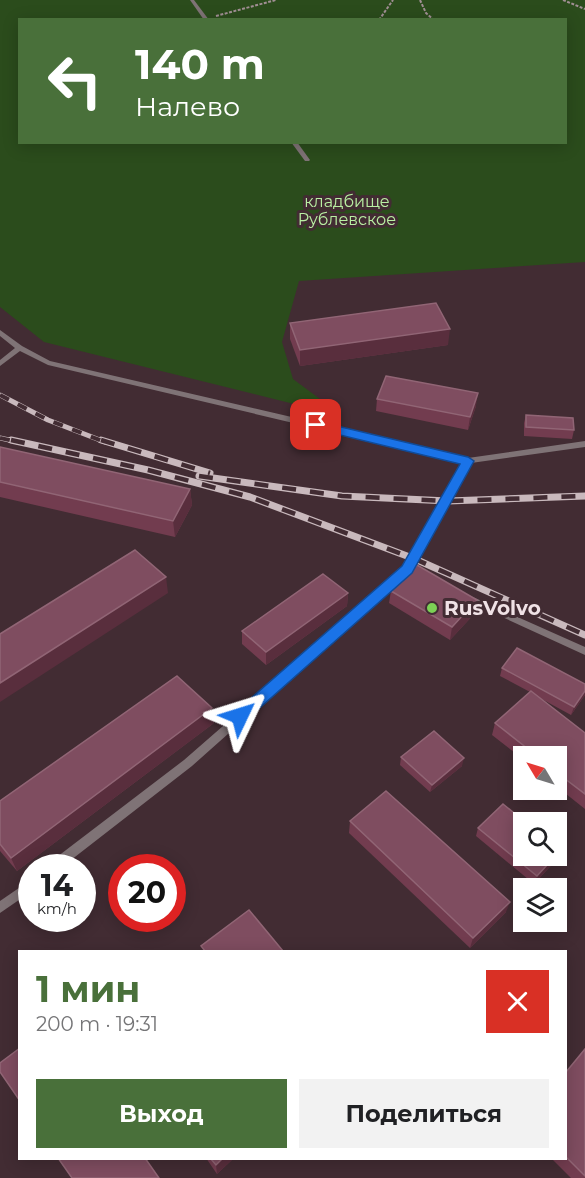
<!DOCTYPE html>
<html lang="ru">
<meta charset="utf-8">
<style>
:root{--surface:#fff;--page:#f2f2f2;--text:#202124;--muted:#757577;--accent:#49703a}
body{margin:0;font-family:Montserrat,sans-serif;background:var(--page);color:var(--text);height:100vh;display:flex;flex-direction:column;font-size:22px;white-space:nowrap}
*{box-sizing:border-box;margin:0}
p{font-size:20px;color:var(--muted)}
.icon{flex:none;width:33px;height:33px;fill:none;stroke:currentColor;stroke-width:2;stroke-linecap:round;stroke-linejoin:round}
.map{position:relative;flex:1;overflow:hidden}
.panel{position:absolute;left:18px;top:950px;width:549px;height:210px;display:flex;flex-direction:column;background:var(--surface);border-radius:0px;box-shadow:0 3px 15px #0003}
.panel>*{flex:none}
.guide{position:absolute;left:18px;top:18px;width:549px;height:126px;border-radius:0px;box-shadow:0 3px 15px #0003;background:#49703a;color:#fff;overflow:hidden}
.needle{width:39px;rotate:308deg}
.controls{position:absolute;left:513px;top:746px;display:grid;gap:12px}
.controls a{display:grid;place-items:center;width:54px;height:54px;border-radius:0px;background:var(--surface);box-shadow:0 3px 15px #0003;font-size:30px}
.speed{position:absolute;left:18px;top:854px;display:flex;gap:12px;font-size:30px;font-weight:700;text-align:center}
.speed>*{display:grid;place-content:center;width:78px;height:78px;border-radius:50%;background:var(--surface);box-shadow:0 3px 15px #0003;line-height:1}
.speed small{font-size:15px;font-weight:400}
.speed .limit{border:9px solid #d22;background:#fff;color:#111}
.pin{position:absolute;display:grid;place-items:center;width:51px;height:51px;color:#fff;margin:-26px;border-radius:12px;box-shadow:0 3px 9px #0006}
.me{position:absolute;width:66px;margin:-33px;rotate:49deg;stroke-linejoin:round;filter:drop-shadow(0 0 4px #0008)}
.turn{display:flex;align-items:center;gap:21px;height:126px;padding:0 18px;font-size:27px}
.turn .icon{width:78px;height:78px;stroke-width:2.5}
.turn b{display:block;font-size:42px;line-height:51px}
.round{display:grid;place-items:center;flex:none;width:63px;height:63px;border-radius:0px;background:var(--page)}
.headline{display:flex;align-items:center;justify-content:space-between;height:102px;padding:0 18px}
h1{font-size:36px;font-weight:700;line-height:45px;color:var(--accent)}
.action{display:flex;gap:12px;margin-top:auto;padding:12px 18px}
.action a{flex:1;height:69px;border-radius:0px;background:var(--accent);color:#fff;font-size:24px;font-weight:700;line-height:69px;text-align:center}
.action a+a{background:var(--page);color:var(--text)}
.map>svg:first-child{display:block}
.green{fill:#2b4c1c;fill-rule:evenodd}
.lines{fill:none;stroke-linecap:round;stroke-linejoin:round}
.path{stroke:#a18f94;stroke-width:2;stroke-dasharray:3 1.5;stroke-linecap:butt}
.lane{fill:#7f7376;fill-rule:evenodd}
.rail-far1-casing{stroke:#c9b9bd;stroke-width:5}
.rail-casing{stroke:#c9b9bd;stroke-width:7}
.rail-far1{stroke:#422c33;stroke-width:4;stroke-dasharray:10;stroke-linecap:butt}
.rail{stroke:#422c33;stroke-width:4.5;stroke-dasharray:14;stroke-linecap:butt}
.wall{fill:#723c4f}
.shaded-wall{fill:#592e3d}
.building{fill:#7f4d60;stroke:#916575;stroke-width:1.5}
.route{fill:#1a73e8;stroke:#114b97;stroke-width:1.5}
.poi-dot{fill:#7cd155;stroke:#422c33;stroke-width:2}
.labels{text-anchor:middle;dominant-baseline:central;stroke-width:6;stroke-linejoin:round;paint-order:stroke}
.far-park-label{font-size:16px;fill:#b9f0a3;stroke:#422c33}
.poi-label{font-size:20px;font-weight:bold;fill:#f0e2e6;stroke:#422c33;text-anchor:start}
</style>
<div class="map">
<svg width="585" height="1178" viewBox="0 0 585 1178">
<rect width="100%" height="100%" fill="#422c33"/>
<!-- green -->
<path class="green" d="M0 0H585V262L299 281 282 342 293 379 320 399 314 409 44 342 0 307ZM20 20H566V142H20Z"/>
<g class="lines">
<!-- path -->
<g class="path">
<path d="M420 0 426 13 434 20"/>
<path d="M563 0 585 9"/>
<path d="M216 16 276 0"/>
<path d="M379 20 393 0"/>
</g>
<!-- lane -->
<g class="lane">
<path d="M190 0H194L209 20H204Z"/>
<path d="M291 142H297L310 160 309 161H305Z"/>
<path d="M0 330 22 346 50 361 468 458 585 441V447L471 463 410 572 192 766 62 867H47L49 863 184 760 404 568 463 463 48 365 20 351 0 366V360L15 348 0 336Z"/>
<path d="M466 594 585 647V655L463 599 461 597 463 595Z"/>
<path d="M32 879V891L0 913V901Z"/>
</g>
<!-- rail-far1 casing -->
<g class="rail-far1-casing">
<g id="rail-far1">
<path d="M0 395 48 420 105 442"/>
<path d="M0 438 18 442"/>
</g>
</g>
<!-- rail casing -->
<g class="rail-casing">
<g id="rail">
<path d="M11 440 148 470 250 497 415 559 585 635"/>
<path d="M101 440 210 473"/>
<path d="M199 476 342 496 448 501 585 496"/>
</g>
</g>
<!-- rail-far1 -->
<use href="#rail-far1" class="rail-far1"/>
<!-- rail -->
<use href="#rail" class="rail"/>
</g>
<!-- wall -->
<g class="wall">
<path d="M290 323 448 345 300 366 290 339Z"/>
<path d="M377 399 476 406 468 430 376 411Z"/>
<path d="M526 415 574 430 572 439 524 436V423Z"/>
<path d="M0 447 190 489 192 505 175 537 0 497Z"/>
<path d="M391 591 475 613 450 640 389 603Z"/>
<path d="M348 593 347 606 266 665 242 644V631Z"/>
<path d="M502 668 585 684V695L571 715 538 697 585 733V809L556 786V756H524V760L492 735 495 723 530 692 500 676Z"/>
<path d="M214 723 17 871 0 851V801Z"/>
<path d="M401 757 462 766 430 792 400 765Z"/>
<path d="M350 821 506 912 470 948 349 833Z"/>
<path d="M478 828 561 850 558 858 534 884 476 836Z"/>
<path d="M585 1049V1178H571L551 1158H566V1072Z"/>
<path d="M206 1158H234L217 1174Z"/>
</g>
<!-- shaded-wall -->
<g class="shaded-wall">
<path d="M450 329 448 345 300 366V350Z"/>
<path d="M478 393 476 406 468 430 470 417Z"/>
<path d="M190 489 192 505 175 537 173 521Z"/>
<path d="M166 577 168 593 0 702V683Z"/>
<path d="M348 593 347 606 266 665V652Z"/>
<path d="M477 600 475 613 450 640 452 627Z"/>
<path d="M585 691V695L571 715 574 707Z"/>
<path d="M212 708 214 723 17 871 11 858Z"/>
<path d="M464 758 462 766 430 792 432 785Z"/>
<path d="M561 850 558 858 534 884 537 876Z"/>
<path d="M510 902 506 912 470 948 473 938Z"/>
<path d="M223 1158H234L217 1174 216 1165Z"/>
</g>
<!-- building -->
<g class="building">
<path d="M436 303 450 329 300 350 290 323Z"/>
<path d="M386 376 478 393 470 417 377 399Z"/>
<path d="M526 415 573 418 574 430 526 427Z"/>
<path d="M0 447 190 489 173 521 0 482Z"/>
<path d="M135 550 166 577 0 683V634Z"/>
<path d="M417 565 477 600 452 627 391 591Z"/>
<path d="M323 574 348 593 266 652 242 631Z"/>
<path d="M517 648 585 684V691L574 707 502 668Z"/>
<path d="M177 676 212 708 11 858 0 844V801Z"/>
<path d="M531 691 585 733V794L556 772V756H537L495 723Z"/>
<path d="M434 731 464 758 432 785 401 757Z"/>
<path d="M386 791 510 902 473 938 350 821Z"/>
<path d="M503 804 525 822H524V855H556V847L561 850 537 876 478 828Z"/>
<path d="M249 910 283 951H205L201 946Z"/>
<path d="M20 1048V1101L0 1072V1063Z"/>
<path d="M585 1049V1176L566 1157V1072Z"/>
<path d="M58 1158H145L159 1178H72Z"/>
<path d="M210 1158H223L216 1165Z"/>
</g>
<!-- route -->
<path class="route" d="M316 421 468 457 474 461 412 573 245 721 240 723 233 716 235 712 402 566 460 464 311 428V422Z"/>
<!-- markers -->
<circle class="poi-dot" cx="432" cy="608" r="6"/>
<g class="labels">
<!-- far-park labels -->
<g class="far-park-label">
<text x="347" y="201">кладбище<tspan x="347" dy="18">Рублевское</tspan></text>
</g>
<!-- poi labels -->
<g class="poi-label">
<text x="444" y="608">RusVolvo</text>
</g>
</g>
</svg>
<div class="controls">
<a><svg class="needle" viewBox="-14 -14 28 28"><path d="M0-13l5 13h-10z" fill="#e53935"/><path d="M0 13l5-13h-10z" fill="#757577"/></svg></a>
<a><svg class="icon" aria-label="search" viewBox="0 0 24 24"><circle cx="10" cy="10" r="6"/><path d="M15 15l6 6"/></svg></a>
<a><svg class="icon" aria-label="layers" viewBox="0 0 24 24"><path d="M12 4l9 5-9 5-9-5zM3 14l9 5 9-5"/></svg></a>
</div>
<div class="speed"><div>14<small>km/h</small></div><div class="limit">20</div></div>
<div class="pin" style="left:316px;top:425px;background:#d93025"><svg class="icon" aria-label="arrive" viewBox="0 0 24 24"><path d="M6 21V4h12l-3 4 3 4H6"/></svg></div>
<svg class="me" style="left:240px;top:716px" viewBox="-20 -20 40 40"><path d="M0-17L14 15 0 8-14 15z" fill="#1a73e8" stroke="#fff" stroke-width="4"/></svg>
<div class="guide">
<div class="turn"><svg class="icon" aria-label="left" viewBox="0 0 24 24"><path d="M17 20v-9H6M10 6l-5 5 5 5"/></svg><div><b>140 m</b>Налево</div></div>
</div>
<section class="panel">
<div class="headline"><div><h1>1 мин</h1><p>200 m · 19:31</p></div><a class="round" style="background:#d93025;color:#fff"><svg class="icon" aria-label="close" viewBox="0 0 24 24"><path d="M6 6l12 12M18 6L6 18"/></svg></a></div>
<div class="action"><a>Выход</a><a>Поделиться</a></div>
</section>
</div>
